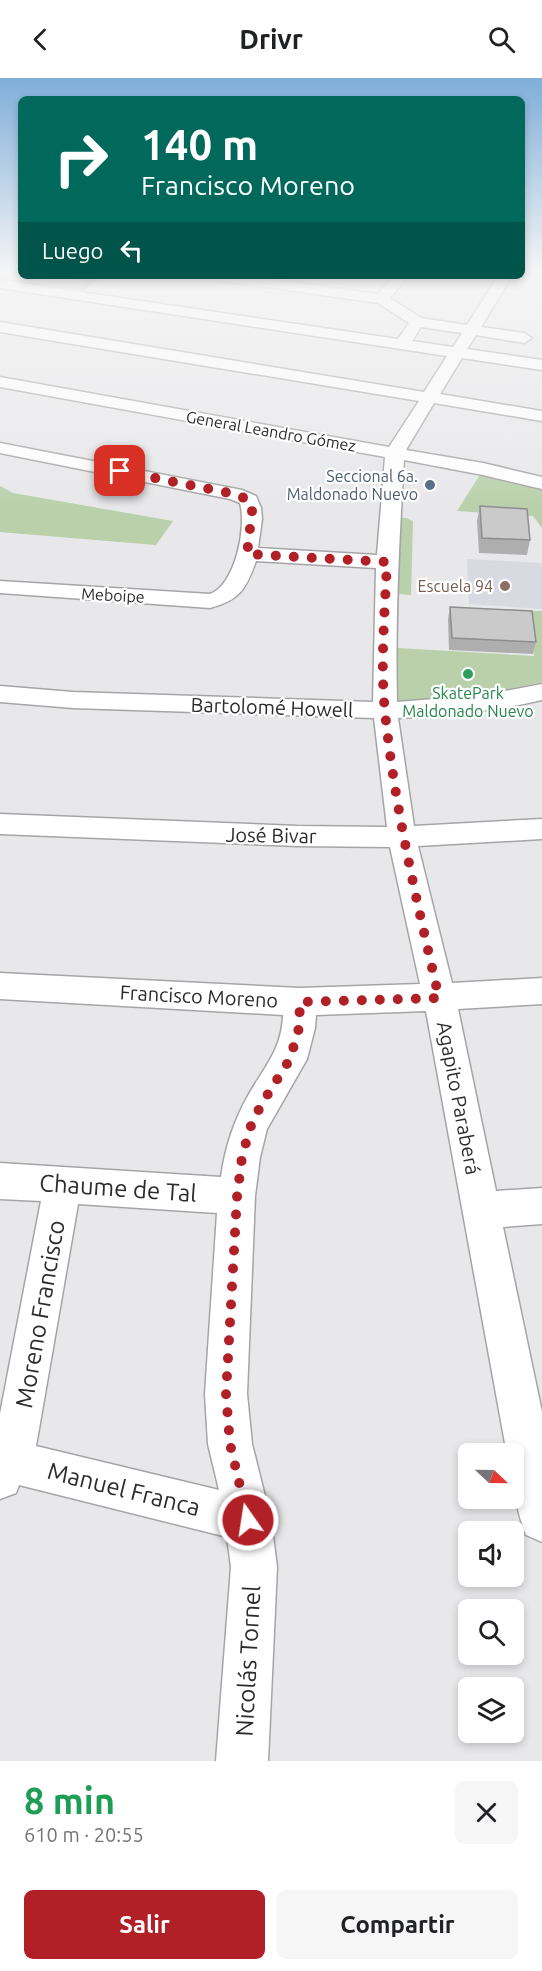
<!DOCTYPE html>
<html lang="es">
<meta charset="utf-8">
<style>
:root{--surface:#fff;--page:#f6f6f6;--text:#202124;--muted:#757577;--accent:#b11f27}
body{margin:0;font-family:Ubuntu,sans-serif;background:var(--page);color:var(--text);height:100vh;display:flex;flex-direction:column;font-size:22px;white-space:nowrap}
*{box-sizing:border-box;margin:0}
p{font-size:20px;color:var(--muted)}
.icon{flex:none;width:33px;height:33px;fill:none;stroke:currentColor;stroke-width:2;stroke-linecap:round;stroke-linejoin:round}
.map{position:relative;height:1683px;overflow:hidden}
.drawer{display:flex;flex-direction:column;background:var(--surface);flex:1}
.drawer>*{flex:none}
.banner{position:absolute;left:18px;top:18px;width:507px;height:183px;border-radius:9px;box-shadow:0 3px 9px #0003;background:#00695c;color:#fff;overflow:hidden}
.needle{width:39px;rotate:112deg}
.tools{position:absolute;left:458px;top:1365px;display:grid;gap:12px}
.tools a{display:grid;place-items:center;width:66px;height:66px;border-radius:9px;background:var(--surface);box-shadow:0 3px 9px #0003;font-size:30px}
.pin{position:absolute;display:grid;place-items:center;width:51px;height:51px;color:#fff;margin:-26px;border-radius:12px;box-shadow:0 3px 9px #0006}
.me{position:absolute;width:66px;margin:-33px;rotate:347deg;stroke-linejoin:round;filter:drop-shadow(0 0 4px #0008)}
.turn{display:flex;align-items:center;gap:21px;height:126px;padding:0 24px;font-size:27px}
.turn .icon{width:78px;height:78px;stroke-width:2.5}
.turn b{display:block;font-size:42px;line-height:51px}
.then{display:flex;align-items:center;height:57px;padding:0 24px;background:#0003;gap:12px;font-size:22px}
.round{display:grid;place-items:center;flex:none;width:63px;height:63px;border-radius:9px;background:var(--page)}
.headline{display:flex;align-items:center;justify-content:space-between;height:102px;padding:0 24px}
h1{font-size:36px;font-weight:700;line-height:45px;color:#1e9e55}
.action{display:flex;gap:12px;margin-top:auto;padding:12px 24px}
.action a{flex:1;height:69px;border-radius:9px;background:var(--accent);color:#fff;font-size:24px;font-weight:700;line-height:69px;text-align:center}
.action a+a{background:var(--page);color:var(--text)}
header{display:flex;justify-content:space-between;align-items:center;height:78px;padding:0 24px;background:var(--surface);font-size:27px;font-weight:700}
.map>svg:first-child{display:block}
.built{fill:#d8dae2}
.green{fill:#b9d0aa}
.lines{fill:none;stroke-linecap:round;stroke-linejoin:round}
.minor-casing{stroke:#a5a5a6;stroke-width:3}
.minor{fill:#fff;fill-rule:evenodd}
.wall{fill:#aeaeaf}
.shaded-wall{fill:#8d8d8e}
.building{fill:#cacacb;stroke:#8d8d8e;stroke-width:1.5}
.route{stroke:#b11f27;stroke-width:10;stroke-dasharray:0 18}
.service-dot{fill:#5c6f8a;stroke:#fff;stroke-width:2}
.education-dot{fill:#8d6e63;stroke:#fff;stroke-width:2}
.leisure-dot{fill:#2e9e5b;stroke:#fff;stroke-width:2}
.labels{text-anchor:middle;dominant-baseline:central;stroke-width:4.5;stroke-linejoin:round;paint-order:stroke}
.far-street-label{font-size:16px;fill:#2c2c2d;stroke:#fff}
.far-service-label{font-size:16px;fill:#4e5e75;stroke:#fff;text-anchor:end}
.far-education-label{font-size:16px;fill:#785e54;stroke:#fff;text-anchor:end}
.far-leisure-label{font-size:16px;fill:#27864d;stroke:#fff}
.street-label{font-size:20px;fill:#2c2c2d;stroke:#fff}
.near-street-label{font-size:24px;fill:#2c2c2d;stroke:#fff}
</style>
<header><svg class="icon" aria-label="back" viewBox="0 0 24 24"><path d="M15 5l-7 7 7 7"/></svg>Drivr<svg class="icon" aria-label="search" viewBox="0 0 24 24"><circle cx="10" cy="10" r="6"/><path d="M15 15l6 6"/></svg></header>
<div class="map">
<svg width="542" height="1683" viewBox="0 0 542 1683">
<rect width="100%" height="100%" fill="#e8e8ea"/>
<!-- built -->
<path class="built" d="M467 481 542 485V531L469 526Z"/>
<!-- green -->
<g class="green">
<path d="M481 395 542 411V450L533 438 457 433Z"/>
<path d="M0 408 13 415 173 443 156 467 0 454Z"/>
<path d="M400 440H406L413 443 411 517 398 516Z"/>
<path d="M527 533H542V604L480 617 400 624 398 622V570L534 578Z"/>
</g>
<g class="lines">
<!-- minor casing -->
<g class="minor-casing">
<path id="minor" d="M210 198H247L378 216 394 198H408L390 220 421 240 467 247 498 198H512L481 249 524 255 532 260 524 265 476 257 467 271 542 282V292L462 280 440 316 542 333V343L434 325 406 372 483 385 542 399V411L483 397 404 382C399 463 395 543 397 624L484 617 542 606V622C495 633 447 638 398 640L414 748 542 741V761L418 768 452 905 542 900V926L458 931 496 1113 542 1110V1146L503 1149 542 1334V1464L526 1457C515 1430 513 1404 513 1376H507L426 933 316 937 315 950 307 981 267 1051 260 1079 255 1118 247 1316 252 1366 271 1442 277 1489 268 1683H216L231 1489 227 1459 19 1407 16 1415 0 1421V1336L41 1123 0 1121V1085L221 1099C225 1070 234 1042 249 1016 265 988 282 971 283 937L0 921V895L300 910 420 906 390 769 297 768 0 756V736L297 748 387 749 374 640 73 630 0 624V608L73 614 373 624 376 490 256 483C246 511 240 522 210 530L0 515V503L210 516C235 507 247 450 240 425L230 421 0 375V365L242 412 256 418 261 430 262 441 258 470 377 477 385 379 0 309V299L389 369 419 323 0 254V244L424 314 447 278 0 210V202L398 261 409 245 378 225 217 202ZM421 249 462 255 453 269 412 263ZM78 1126 217 1135 205 1316 208 1366 219 1412 36 1368Z"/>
</g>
<!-- minor -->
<use href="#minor" class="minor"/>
</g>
<!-- wall -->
<g class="wall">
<path d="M47 198H104L84 212 49 207Z"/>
<path d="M480 428 530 462 527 477 479 475 477 443Z"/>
<path d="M450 529 536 564 533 576 449 572 448 541Z"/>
</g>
<!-- shaded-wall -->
<path class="shaded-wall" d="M89 198H104L84 212 83 202Z"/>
<!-- building -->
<g class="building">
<path d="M54 198H89L83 202Z"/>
<path d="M480 428 527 431 530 462 482 460Z"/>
<path d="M450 529 532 533 536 564 452 560Z"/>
</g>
<!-- sky -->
<linearGradient id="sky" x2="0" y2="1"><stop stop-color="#7faed9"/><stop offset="0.45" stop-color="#f5f5f6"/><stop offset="1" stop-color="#f5f5f6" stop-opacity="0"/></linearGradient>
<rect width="542" height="431" fill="url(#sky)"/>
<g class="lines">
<!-- route -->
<path class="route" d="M120 393 234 416 249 422 252 433 247 476 387 484C385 533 380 584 385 634 395 732 417 824 439 920L300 924 299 950 290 981 261 1027 250 1050 242 1079 237 1119 226 1316 230 1366 248 1442"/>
</g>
<!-- markers -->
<circle class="service-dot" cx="430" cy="407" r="6"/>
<circle class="education-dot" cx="505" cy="508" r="6"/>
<circle class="leisure-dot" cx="468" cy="596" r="6"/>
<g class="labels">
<!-- far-street labels -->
<g class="far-street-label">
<text transform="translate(271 353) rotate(10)">General Leandro Gómez</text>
<text transform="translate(113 517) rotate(3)">Meboipe</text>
</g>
<!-- far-service labels -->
<g class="far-service-label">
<text x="418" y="398">Seccional 6a.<tspan x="418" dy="18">Maldonado Nuevo</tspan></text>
</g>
<!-- far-education labels -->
<g class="far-education-label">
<text x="493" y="508">Escuela 94</text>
</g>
<!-- far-leisure labels -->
<g class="far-leisure-label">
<text x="468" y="615">SkatePark<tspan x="468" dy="18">Maldonado Nuevo</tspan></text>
</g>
<!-- street labels -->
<g class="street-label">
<text transform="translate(272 629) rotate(2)">Bartolomé Howell</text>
<text transform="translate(271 757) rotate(1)">José Bivar</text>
<text transform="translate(199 918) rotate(3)">Francisco Moreno</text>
<text transform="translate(459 1020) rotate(79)">Agapito Paraberá</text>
</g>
<!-- near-street labels -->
<g class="near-street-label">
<text transform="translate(118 1110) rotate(4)">Chaume de Tal</text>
<text transform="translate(40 1236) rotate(-80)">Moreno Francisco</text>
<text transform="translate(124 1411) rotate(14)">Manuel Franca</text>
<text transform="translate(248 1583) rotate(-87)">Nicolás Tornel</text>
</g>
</g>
</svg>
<div class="tools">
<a><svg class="needle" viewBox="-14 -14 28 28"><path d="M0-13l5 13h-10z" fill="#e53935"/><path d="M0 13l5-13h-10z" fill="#757577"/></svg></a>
<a><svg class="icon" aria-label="sound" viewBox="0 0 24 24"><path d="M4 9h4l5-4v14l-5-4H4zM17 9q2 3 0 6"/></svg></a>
<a><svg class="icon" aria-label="search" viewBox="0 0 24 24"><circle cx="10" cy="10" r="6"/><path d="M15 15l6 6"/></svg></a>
<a><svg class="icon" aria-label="layers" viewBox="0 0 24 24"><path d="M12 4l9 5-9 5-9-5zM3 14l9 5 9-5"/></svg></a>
</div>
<div class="pin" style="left:120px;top:393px;background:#d93025"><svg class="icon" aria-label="arrive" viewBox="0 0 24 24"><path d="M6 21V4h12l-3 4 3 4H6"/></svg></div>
<svg class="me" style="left:248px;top:1442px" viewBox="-20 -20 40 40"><circle r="17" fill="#b11f27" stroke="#fff" stroke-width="3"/><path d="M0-11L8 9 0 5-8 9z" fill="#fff"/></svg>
<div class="banner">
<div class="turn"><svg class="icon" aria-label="right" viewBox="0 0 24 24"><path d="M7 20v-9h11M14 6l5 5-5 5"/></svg><div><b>140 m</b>Francisco Moreno</div></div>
<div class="then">Luego<svg class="icon" aria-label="left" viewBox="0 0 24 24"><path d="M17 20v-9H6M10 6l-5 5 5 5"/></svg></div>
</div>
</div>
<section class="drawer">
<div class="headline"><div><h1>8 min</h1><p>610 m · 20:55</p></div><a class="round"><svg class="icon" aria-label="close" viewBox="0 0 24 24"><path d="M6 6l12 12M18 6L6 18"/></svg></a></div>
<div class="action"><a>Salir</a><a>Compartir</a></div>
</section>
